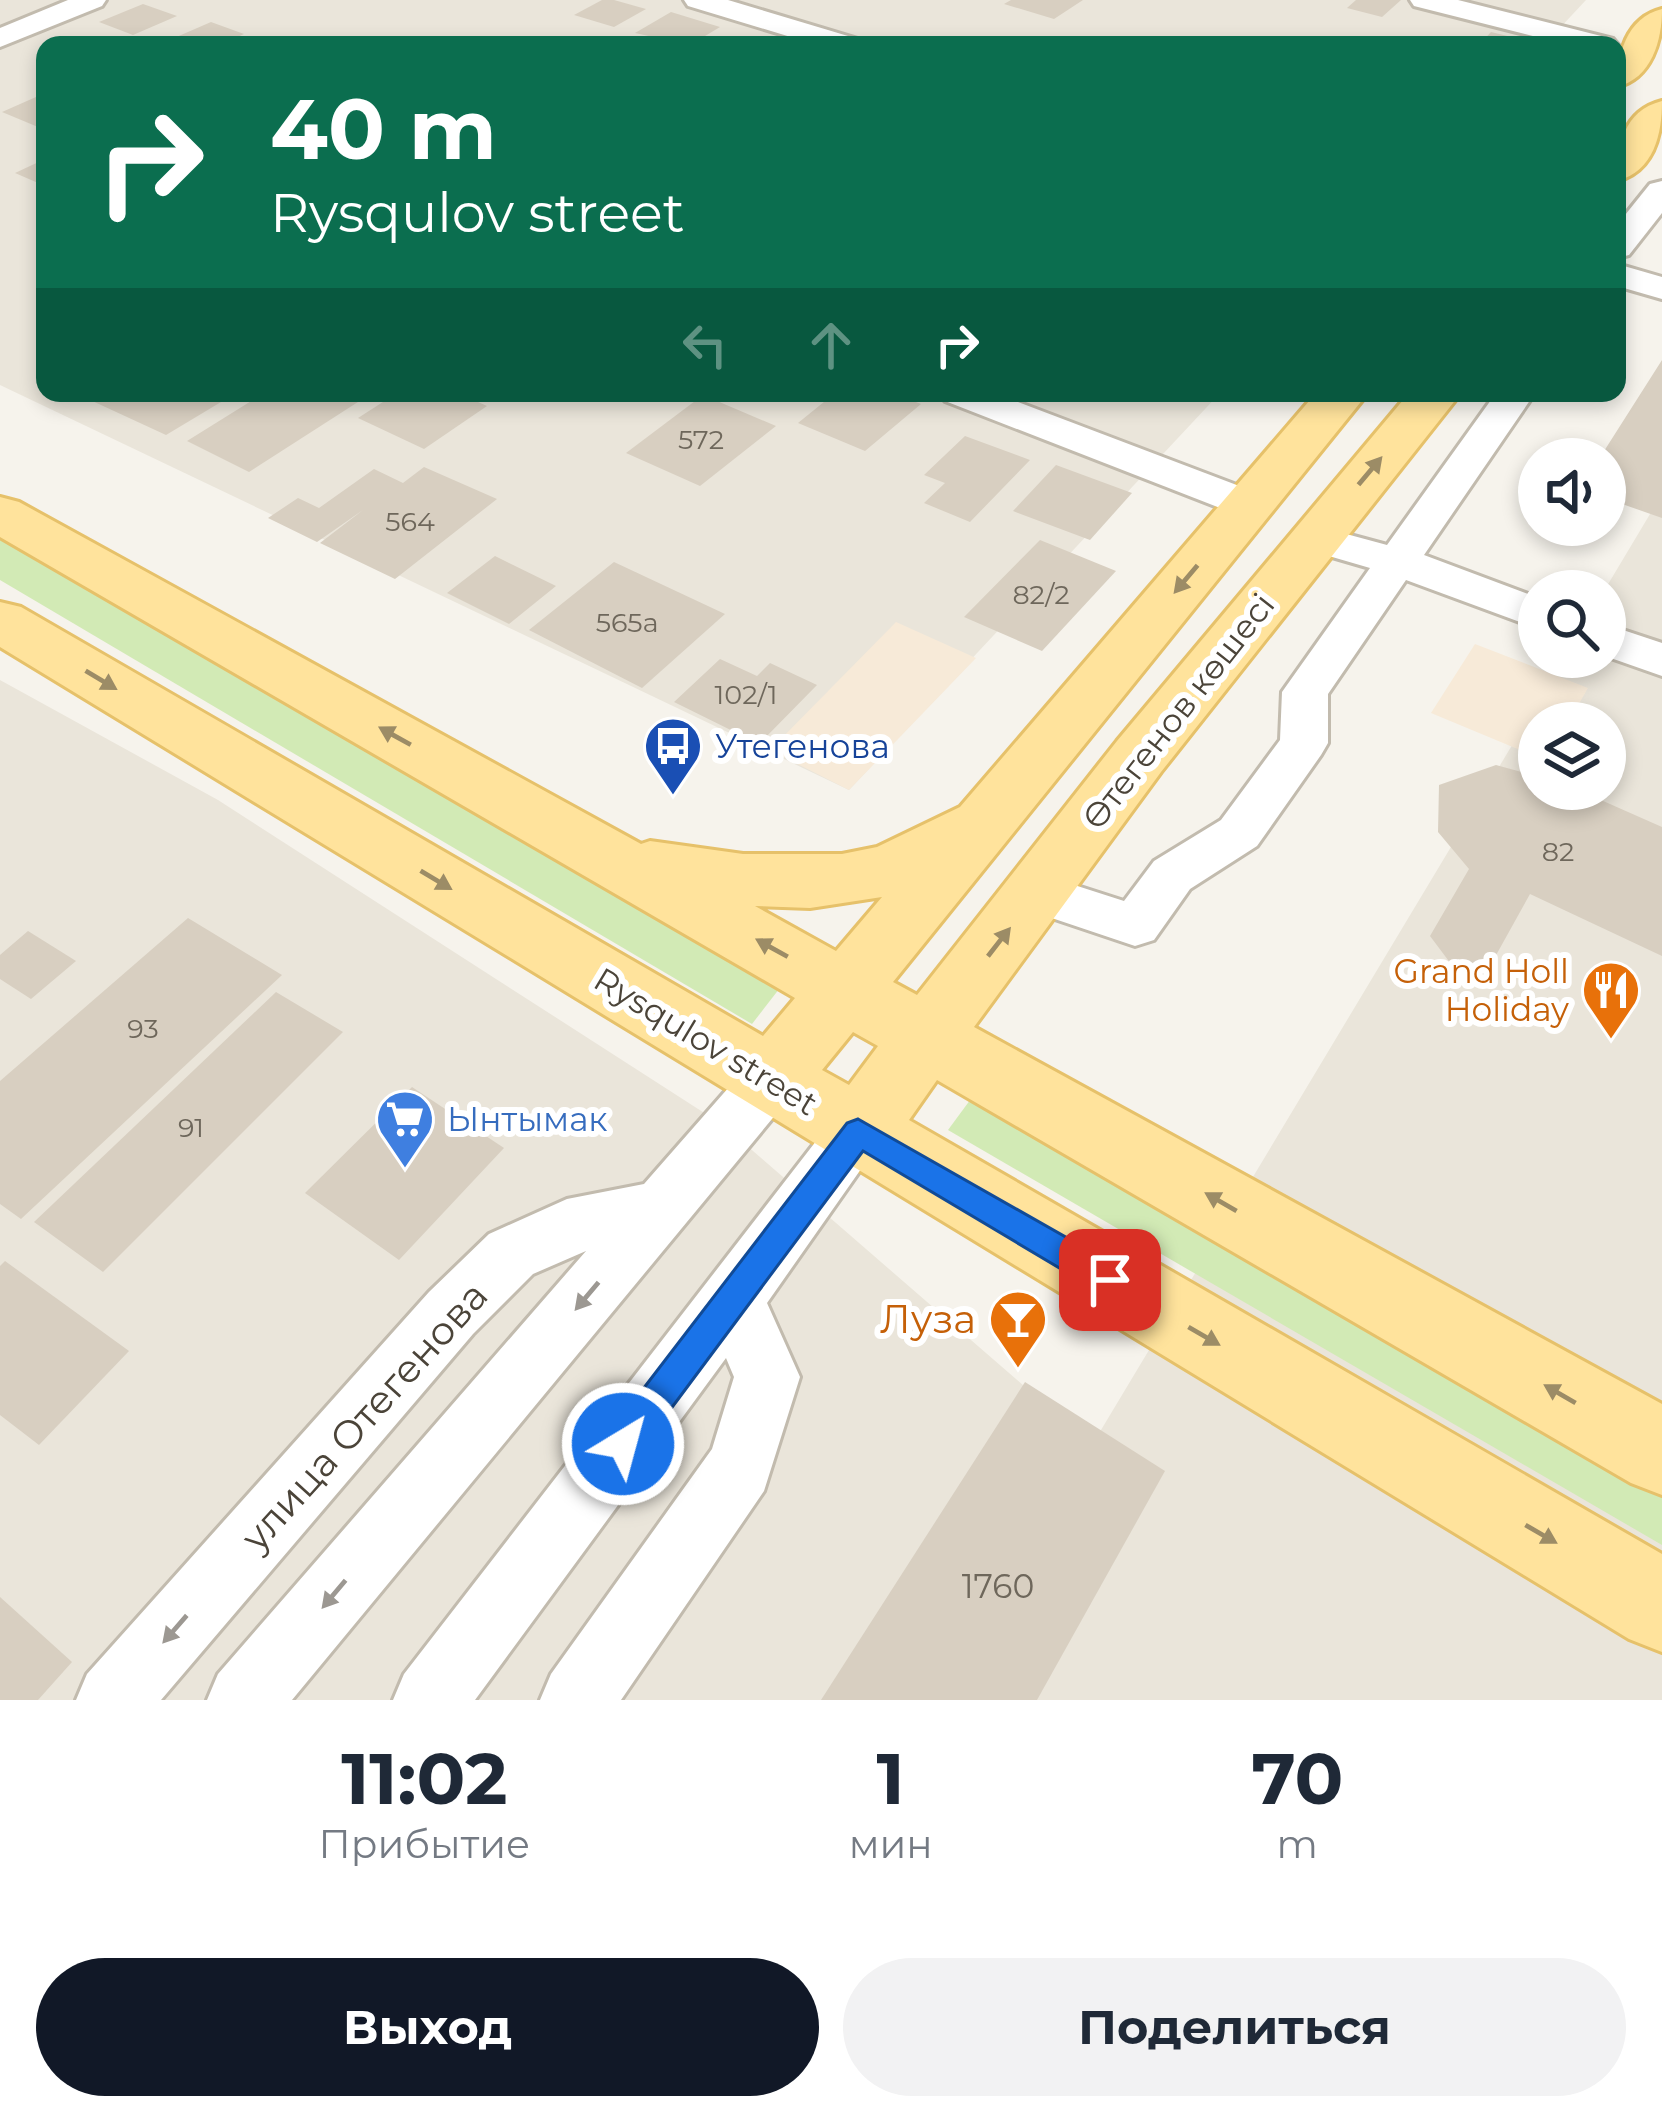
<!DOCTYPE html>
<html lang="ru">
<meta charset="utf-8">
<style>
:root{--surface:#fff;--page:#f2f2f3;--text:#1f2937;--muted:#747a83;--accent:#111827}
body{margin:0;font-family:Montserrat,sans-serif;background:var(--page);color:var(--text);height:100vh;display:flex;flex-direction:column;font-size:45px;white-space:nowrap}
*{box-sizing:border-box;margin:0}
p{font-size:39px;color:var(--muted)}
.icon{flex:none;width:66px;height:66px;fill:none;stroke:currentColor;stroke-width:2;stroke-linecap:round;stroke-linejoin:round}
.map{position:relative;height:1700px;overflow:hidden}
.side{display:flex;flex-direction:column;background:var(--surface);flex:1}
.side>*{flex:none}
.banner{position:absolute;left:36px;top:36px;width:1590px;height:366px;border-radius:24px;box-shadow:0 6px 18px #0003;background:#0b6e4f;color:#fff;overflow:hidden}
.controls{position:absolute;left:1518px;top:438px;display:grid;gap:24px}
.controls a{display:grid;place-items:center;width:108px;height:108px;border-radius:50%;background:var(--surface);box-shadow:0 6px 18px #0003;font-size:60px}
.pin{position:absolute;display:grid;place-items:center;width:102px;height:102px;color:#fff;margin:-51px;border-radius:24px;box-shadow:0 6px 18px #0006}
.me{position:absolute;width:132px;margin:-66px;rotate:37deg;stroke-linejoin:round;filter:drop-shadow(0 0 9px #0008)}
.turn{display:flex;align-items:center;gap:42px;height:252px;padding:0 36px;font-size:54px}
.turn .icon{width:156px;height:156px;stroke-width:2.5}
.turn b{display:block;font-size:84px;line-height:102px}
.lanes{display:flex;align-items:center;height:114px;padding:0 36px;background:#0003;justify-content:center;gap:60px;direction:ltr}
.lanes .off{opacity:.35}
.eta{display:flex;justify-content:space-evenly;align-items:center;height:204px;text-align:center}
.eta b{font-size:72px;font-weight:700;line-height:84px}
.cta{display:flex;gap:24px;margin-top:auto;padding:24px 36px}
.cta a{flex:1;height:138px;border-radius:72px;background:var(--accent);color:#fff;font-size:48px;font-weight:700;line-height:138px;text-align:center}
.cta a+a{background:var(--page);color:var(--text)}
.map>svg:first-child{display:block}
.residential{fill:#eae5da;fill-rule:evenodd}
.commercial{fill:#f7ead8}
.green{fill:#d2eab5}
.building{fill:#d8cfc1}
.lines{fill:none;stroke-linecap:round;stroke-linejoin:round}
.minor-casing{stroke:#c2bbae;stroke-width:6}
.major-casing{stroke:#e6c16a;stroke-width:6}
.minor{fill:#fff;fill-rule:evenodd}
.major{fill:#ffe39c;fill-rule:evenodd}
.oneway{fill:#9c8c66}
.oneway2{fill:#9c9892}
.route{fill:#1a73e8;stroke:#114b97;stroke-width:3}
.labels{text-anchor:middle;dominant-baseline:central;stroke-width:12;stroke-linejoin:round;paint-order:stroke}
.number-label{font-size:27px;fill:#6e675b}
.street-label{font-size:33px;fill:#4b4439;stroke:#fff}
.transit-label{font-size:33px;fill:#164399;stroke:#fff;text-anchor:start}
.food-label{font-size:33px;fill:#c56008;stroke:#fff;text-anchor:end}
.shop-label{font-size:33px;fill:#366cbe;stroke:#fff;text-anchor:start}
.near-number-label{font-size:33px;fill:#6e675b}
.near-food-label{font-size:39px;fill:#c56008;stroke:#fff;text-anchor:end}
.near-street-label{font-size:39px;fill:#4b4439;stroke:#fff}
</style>
<div class="map">
<svg width="1662" height="1700" viewBox="0 0 1662 1700">
<rect width="100%" height="100%" fill="#f6f3ec"/>
<!-- residential -->
<g class="residential">
<path d="M0 0H1586L1544 45H45V393H1220L849 790 0 385Z"/>
<path d="M1662 494V1700H0V680L218 800 723 1125 1092 1445 1565 657H1605L1604 591ZM1539 723H1605V789H1539Z"/>
</g>
<!-- commercial -->
<g class="commercial">
<path d="M896 622 976 658 849 790 770 750Z"/>
<path d="M1475 644 1588 688 1568 723H1539V758L1431 713Z"/>
</g>
<!-- green -->
<g class="green">
<path d="M0 536 783 984 752 1024 0 580Z"/>
<path d="M976 1092 1662 1482V1545L948 1130Z"/>
</g>
<!-- building -->
<g class="building">
<path d="M602 0H614L646 9 614 27 574 15Z"/>
<path d="M1011 0H1083L1054 19 1004 4Z"/>
<path d="M1356 0H1401L1382 17 1347 8Z"/>
<path d="M143 4 177 16 133 35 99 22Z"/>
<path d="M671 12 720 27 690 45 635 33Z"/>
<path d="M211 22 244 34 220 45H158Z"/>
<path d="M1491 32 1528 41 1479 45Z"/>
<path d="M45 93V124L38 127 2 112Z"/>
<path d="M45 159V186L15 173Z"/>
<path d="M1662 360V518L1605 498V459H1599Z"/>
<path d="M75 393H236L166 435Z"/>
<path d="M264 393H372L249 472 187 441Z"/>
<path d="M397 393H458L487 406 424 449 358 418Z"/>
<path d="M835 393H894L921 404 865 451 798 423Z"/>
<path d="M703 395 776 426 700 486 626 453Z"/>
<path d="M965 436 1030 460 970 522 924 503 945 483 924 475Z"/>
<path d="M1056 465 1132 493 1090 540 1013 511Z"/>
<path d="M424 467 497 499 395 579 320 543 363 510 317 542 268 518 298 498 319 508 374 469 403 483Z"/>
<path d="M1040 540 1116 571 1042 651 964 617Z"/>
<path d="M495 556 556 586 509 624 447 593Z"/>
<path d="M614 562 725 614 642 688 529 630Z"/>
<path d="M720 659 757 676 770 663 817 685 759 744 674 702Z"/>
<path d="M1496 765 1539 777V789H1576L1662 827V956L1530 894 1490 966 1451 964 1430 936 1469 869 1438 832 1439 785Z"/>
<path d="M188 918 282 975 21 1219 0 1204V1081Z"/>
<path d="M28 931 76 961 31 999 0 979V955Z"/>
<path d="M276 992 343 1032 103 1272 34 1222Z"/>
<path d="M412 1087 504 1148 399 1260 305 1193Z"/>
<path d="M5 1261 129 1351 39 1445 0 1415V1266Z"/>
<path d="M1025 1382 1165 1471 1037 1700H821Z"/>
<path d="M0 1597 72 1662 38 1700H0Z"/>
</g>
<g class="lines">
<!-- minor casing -->
<g class="minor-casing">
<g id="minor">
<path d="M68 0H106L102 6 0 47V28Z"/>
<path d="M684 0H728L858 39 863 45H817L688 6Z"/>
<path d="M1410 0H1458L1613 39 1618 45H1568L1414 6Z"/>
<path d="M1662 181V213L1629 255 1617 258V225L1650 184Z"/>
<path d="M1617 264 1662 277V299L1617 286Z"/>
<path d="M940 393H994L1263 495 1269 504 1263 513 1248 517 1233 513 945 401Z"/>
<path d="M1496 393H1535L1424 555 1539 598V629L1406 580 1328 694V743L1321 755 1257 846 1190 889 1154 940 1135 946 1019 907 1011 893 1019 879 1037 873 1124 901 1154 861 1221 820 1280 740 1282 692 1370 568 1298 547 1292 538 1298 529 1313 525 1387 545Z"/>
<path d="M1605 624 1662 643V676L1605 656Z"/>
<path d="M771 1055 791 1062 800 1079 791 1096 292 1700H207L218 1674 586 1251 533 1274 473 1334 161 1700H76L87 1674 429 1292 489 1234 567 1199 644 1184 751 1062Z"/>
<path d="M858 1107 879 1114 887 1132 767 1303 800 1377 764 1491 621 1700H540L551 1674 712 1449 734 1377 726 1358 475 1700H393L404 1674 837 1114Z"/>
</g>
</g>
<!-- major casing -->
<g class="major-casing">
<g id="major">
<path d="M1662 9C1662 40 1652 78 1617 87 1617 55 1626 18 1662 9Z"/>
<path d="M1662 101C1662 134 1654 171 1617 181 1617 146 1623 111 1662 101Z"/>
<path d="M1316 393H1368L893 982 917 995 1117 741 1409 393H1461L1161 772 974 1027 1662 1404V1495L1631 1483 937 1080 909 1120 1662 1554V1652L1629 1639 0 647V602L21 607 763 1036 795 998 0 537V497L19 502 641 844 650 841 743 854H842L877 847 960 807ZM882 897 836 951 755 906 810 908ZM853 1032 878 1046 849 1085 822 1070Z"/>
</g>
</g>
<!-- minor -->
<use href="#minor" class="minor"/>
<!-- major -->
<use href="#major" class="major"/>
</g>
<!-- one-way arrows -->
<defs><path id="oneway-solid" d="M-6-.8H1V-3.2L6.5 0L1 3.2V.8H-6Z" transform="scale(3)"/></defs>
<g class="oneway">
<use href="#oneway-solid" transform="translate(1370 471) rotate(-50)"/>
<use href="#oneway-solid" transform="translate(1186 579) rotate(130)"/>
<use href="#oneway-solid" transform="translate(101 680) rotate(31)"/>
<use href="#oneway-solid" transform="translate(395 736) rotate(-151)"/>
<use href="#oneway-solid" transform="translate(436 880) rotate(31)"/>
<use href="#oneway-solid" transform="translate(999 942) rotate(-52)"/>
<use href="#oneway-solid" transform="translate(772 948) rotate(-151)"/>
<use href="#oneway-solid" transform="translate(1221 1202) rotate(-150)"/>
<use href="#oneway-solid" transform="translate(1204 1336) rotate(30)"/>
<use href="#oneway-solid" transform="translate(1560 1394) rotate(-150)"/>
<use href="#oneway-solid" transform="translate(1541 1534) rotate(30)"/>
</g>
<g class="oneway2">
<use href="#oneway-solid" transform="translate(587 1296) rotate(130)"/>
<use href="#oneway-solid" transform="translate(334 1594) rotate(130)"/>
<use href="#oneway-solid" transform="translate(175 1629) rotate(131)"/>
</g>
<!-- route -->
<path class="route" d="M858 1119 1122 1269 1126 1280 1122 1291 1110 1296 1098 1291 863 1151 635 1457 623 1462 610 1457 605 1444 610 1432 847 1123Z"/>
<!-- icons -->
<defs>
<g id="bus-pin" transform="scale(3)"><path d="M0 17L-7.5 6A9.5 9.5 0 1 1 7.5 6Z" fill="#1a4fb4" stroke="#fff"/><path d="M-5-6H5V4H4V6H2V4H-2V6H-4V4H-5ZM-3.5-4V0h7V-4ZM-3.5 1.2v1.5H-2V1.2ZM2 1.2v1.5H3.5V1.2Z" fill="#fff"/></g>
<g id="restaurant-pin" transform="scale(3)"><path d="M0 17L-7.5 6A9.5 9.5 0 1 1 7.5 6Z" fill="#e8710a" stroke="#fff"/><path d="M-5-6h1v4h1v-4h1v4h1v-4h1v5L-1.5 .5V6h-2V.5L-5-1ZM5-6V6H3V1.5H1.5Q1.5-4 5-6Z" fill="#fff"/></g>
<g id="supermarket-pin" transform="scale(3)"><path d="M0 17L-7.5 6A9.5 9.5 0 1 1 7.5 6Z" fill="#3f7fe0" stroke="#fff"/><path d="M-6-5.5h2.5l.6 2H6L4.5 2H-2.5L-4.4-4H-6ZM-1.5 3.2a1.3 1.3 0 1 0 .1 0ZM3 3.2a1.3 1.3 0 1 0 .1 0Z" fill="#fff"/></g>
<g id="bar-pin" transform="scale(3)"><path d="M0 17L-7.5 6A9.5 9.5 0 1 1 7.5 6Z" fill="#e8710a" stroke="#fff"/><path d="M-6-5H6L.8 .8V4.5H3.5V6h-7V4.5H-.8V.8Z" fill="#fff"/></g>
</defs>
<g fill-rule="evenodd">
<use href="#bus-pin" x="673" y="746"/>
<use href="#restaurant-pin" x="1611" y="990"/>
<use href="#supermarket-pin" x="405" y="1119"/>
<use href="#bar-pin" x="1018" y="1319"/>
</g>
<g class="labels">
<!-- number labels -->
<g class="number-label">
<text x="701" y="439">572</text>
<text x="410" y="521">564</text>
<text x="1041" y="594">82/2</text>
<text x="627" y="622">565а</text>
<text x="746" y="694">102/1</text>
<text x="1558" y="851">82</text>
<text x="143" y="1028">93</text>
<text x="191" y="1127">91</text>
</g>
<!-- street labels -->
<g class="street-label">
<text transform="translate(1178 711) rotate(-52)">Өтегенов көшесі</text>
<text transform="translate(706 1041) rotate(31)">Rysqulov street</text>
</g>
<!-- transit labels -->
<g class="transit-label">
<text x="715" y="746">Утегенова</text>
</g>
<!-- food labels -->
<g class="food-label">
<text x="1569" y="971">Grand Holl<tspan x="1569" dy="38">Holiday</tspan></text>
</g>
<!-- shop labels -->
<g class="shop-label">
<text x="447" y="1119">Ынтымак</text>
</g>
<!-- near-number labels -->
<g class="near-number-label">
<text x="998" y="1586">1760</text>
</g>
<!-- near-food labels -->
<g class="near-food-label">
<text x="976" y="1319">Луза</text>
</g>
<!-- near-street labels -->
<g class="near-street-label">
<text transform="translate(364 1416) rotate(-48)">улица Отегенова</text>
</g>
</g>
</svg>
<div class="controls">
<a><svg class="icon" aria-label="sound" viewBox="0 0 24 24"><path d="M4 9h4l5-4v14l-5-4H4zM17 9q2 3 0 6"/></svg></a>
<a><svg class="icon" aria-label="search" viewBox="0 0 24 24"><circle cx="10" cy="10" r="6"/><path d="M15 15l6 6"/></svg></a>
<a><svg class="icon" aria-label="layers" viewBox="0 0 24 24"><path d="M12 4l9 5-9 5-9-5zM3 14l9 5 9-5"/></svg></a>
</div>
<div class="pin" style="left:1110px;top:1280px;background:#d93025"><svg class="icon" aria-label="arrive" viewBox="0 0 24 24"><path d="M6 21V4h12l-3 4 3 4H6"/></svg></div>
<svg class="me" style="left:623px;top:1444px" viewBox="-20 -20 40 40"><circle r="17" fill="#1a73e8" stroke="#fff" stroke-width="3"/><path d="M0-11L8 9 0 5-8 9z" fill="#fff"/></svg>
<div class="banner">
<div class="turn"><svg class="icon" aria-label="right" viewBox="0 0 24 24"><path d="M7 20v-9h11M14 6l5 5-5 5"/></svg><div><b>40 m</b>Rysqulov street</div></div>
<div class="lanes"><svg class="icon off" aria-label="left" viewBox="0 0 24 24"><path d="M17 20v-9H6M10 6l-5 5 5 5"/></svg><svg class="icon off" aria-label="ahead" viewBox="0 0 24 24"><path d="M12 20V5M6 11l6-6 6 6"/></svg><svg class="icon" aria-label="right" viewBox="0 0 24 24"><path d="M7 20v-9h11M14 6l5 5-5 5"/></svg></div>
</div>
</div>
<section class="side">
<div class="eta">
<div><b>11:02</b><p>Прибытие</p></div>
<div><b>1</b><p>мин</p></div>
<div><b>70</b><p>m</p></div>
</div>
<div class="cta"><a>Выход</a><a>Поделиться</a></div>
</section>
